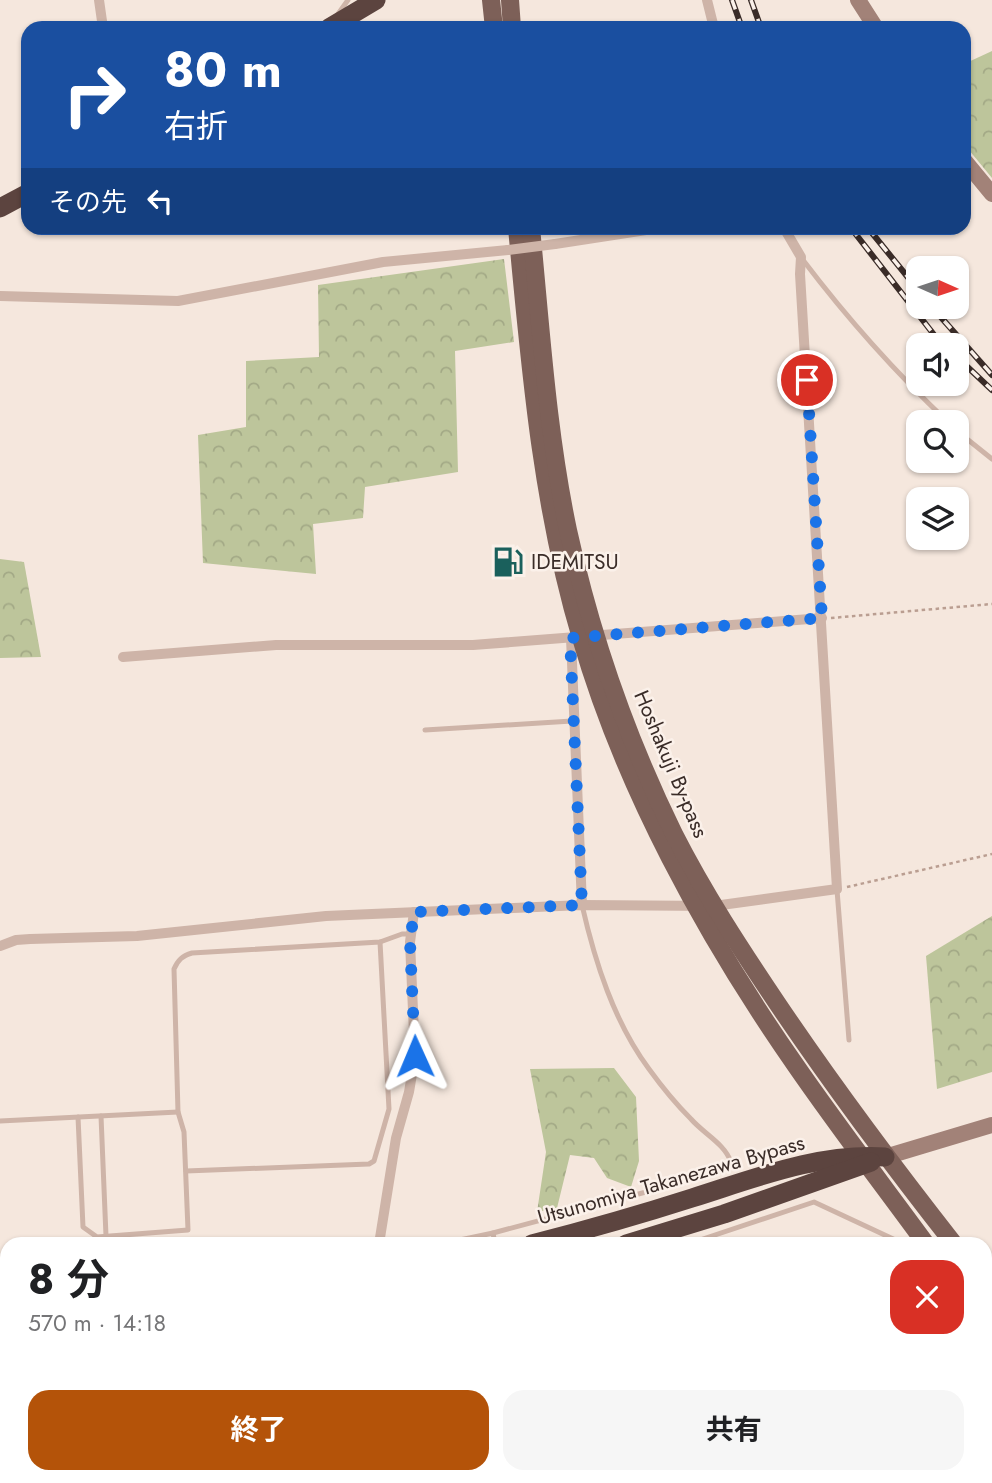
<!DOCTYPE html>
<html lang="ja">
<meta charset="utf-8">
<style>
:root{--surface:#fff;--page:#f6f6f6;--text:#202124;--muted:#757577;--accent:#b45309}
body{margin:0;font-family:Jost,"Noto Sans JP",sans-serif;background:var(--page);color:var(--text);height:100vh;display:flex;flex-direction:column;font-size:26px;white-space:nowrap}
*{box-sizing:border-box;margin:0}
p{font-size:23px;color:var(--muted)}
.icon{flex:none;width:38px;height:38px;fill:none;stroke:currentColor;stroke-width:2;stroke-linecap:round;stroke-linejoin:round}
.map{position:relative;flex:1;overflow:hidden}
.drawer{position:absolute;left:0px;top:1237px;width:992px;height:247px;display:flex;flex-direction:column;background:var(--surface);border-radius:21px 21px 0 0;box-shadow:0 2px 5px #0004}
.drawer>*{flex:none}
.hud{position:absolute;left:21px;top:21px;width:950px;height:214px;border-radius:21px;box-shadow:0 2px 5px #0004;background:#1a4fa0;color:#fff;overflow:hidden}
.needle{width:46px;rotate:93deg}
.controls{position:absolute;left:906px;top:256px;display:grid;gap:14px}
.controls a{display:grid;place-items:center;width:63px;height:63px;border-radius:14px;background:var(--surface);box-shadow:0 2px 5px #0004;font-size:35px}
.pin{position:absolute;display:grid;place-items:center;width:60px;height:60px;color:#fff;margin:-30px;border:4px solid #fff;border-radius:50%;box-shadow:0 2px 7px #0007}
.me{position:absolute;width:77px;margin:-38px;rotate:359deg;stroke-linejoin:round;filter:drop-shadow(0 0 5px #0008)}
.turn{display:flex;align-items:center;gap:24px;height:147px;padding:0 28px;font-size:32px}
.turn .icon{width:91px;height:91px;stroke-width:2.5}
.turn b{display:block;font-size:49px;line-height:60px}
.then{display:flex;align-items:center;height:66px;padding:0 28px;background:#0003;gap:14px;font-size:26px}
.round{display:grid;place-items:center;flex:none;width:74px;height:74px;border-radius:21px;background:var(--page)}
.headline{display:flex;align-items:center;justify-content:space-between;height:119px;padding:0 28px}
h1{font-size:42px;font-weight:700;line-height:52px}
.action{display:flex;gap:14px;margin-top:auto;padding:14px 28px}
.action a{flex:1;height:80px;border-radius:21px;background:var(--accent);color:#fff;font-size:28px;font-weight:700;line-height:80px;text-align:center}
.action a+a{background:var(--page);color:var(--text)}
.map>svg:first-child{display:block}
.forest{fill:url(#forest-crowns)}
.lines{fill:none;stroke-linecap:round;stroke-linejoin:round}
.path{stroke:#ba9e91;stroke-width:2.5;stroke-dasharray:3.5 3.5;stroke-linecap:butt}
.lane{stroke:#ceb4a8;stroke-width:5}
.street{stroke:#ceb4a8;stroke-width:10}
.secondary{stroke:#a28278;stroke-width:16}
.primary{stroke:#7d6058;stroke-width:18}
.highway{stroke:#5c443f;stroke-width:19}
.rail-casing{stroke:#3a2c28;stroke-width:6}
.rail{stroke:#fbf1ea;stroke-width:3.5;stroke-dasharray:10;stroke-linecap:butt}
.street-bridge{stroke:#ceb4a8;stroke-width:10}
.route{stroke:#1a73e8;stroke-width:12;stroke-dasharray:0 21.6}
.labels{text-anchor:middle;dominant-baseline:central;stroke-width:5;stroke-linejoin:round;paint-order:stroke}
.poi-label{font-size:21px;fill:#3a2c28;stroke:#fbf1ea;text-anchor:start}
.street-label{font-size:21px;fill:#3a2c28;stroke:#fbf1ea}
</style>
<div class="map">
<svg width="992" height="1483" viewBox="0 0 992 1483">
<defs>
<pattern id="forest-crowns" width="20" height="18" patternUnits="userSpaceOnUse" patternTransform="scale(1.75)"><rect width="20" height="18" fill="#bdc59b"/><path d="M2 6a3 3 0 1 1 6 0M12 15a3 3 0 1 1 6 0" fill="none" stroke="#a3a986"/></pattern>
</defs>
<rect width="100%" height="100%" fill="#f5e7dd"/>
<!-- forest -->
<g class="forest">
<path d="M992 51V178L964 144V64Z"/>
<path d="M504 259 514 342 455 351 458 472 365 487 363 518 313 524 316 574 203 563 198 435 246 427V361L319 357 318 285Z"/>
<path d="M0 559 24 562 41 657 0 658Z"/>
<path d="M992 916V1072L937 1089 926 956Z"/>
<path d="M614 1068 636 1097 639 1161 631 1187 607 1178 594 1158 570 1155 557 1208 537 1212 546 1152 530 1069Z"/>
<path d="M0 1348 7 1349V1477H160L154 1483H0Z"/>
<path d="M985 1355 992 1360V1483H633L636 1477H985Z"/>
</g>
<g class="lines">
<!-- path -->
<g class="path">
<path d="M831 618 992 604"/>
<path d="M847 887 992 854"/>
<path d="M359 1477 360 1483"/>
</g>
<!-- lane -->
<g class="lane">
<path d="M338 14 348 0"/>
<path d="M803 260C847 318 895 372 948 422"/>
<path d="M957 431 992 459"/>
<path d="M425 730 572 721"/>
<path d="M837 890 849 1040"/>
<path d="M101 1116 106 1236"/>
<path d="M78 1117 83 1227 97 1237 188 1230 184 1132 178 1112 174 969C178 960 182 956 192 953L380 942 402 934H411"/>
<path d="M0 1121 178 1112"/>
<path d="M186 1171 369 1164 374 1161 389 1109 380 942"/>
<path d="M493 1233 495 1244"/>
<path d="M441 1244 493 1233 713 1174 725 1169 731 1162C724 1143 704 1134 691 1119 676 1104 662 1087 649 1069 614 1022 595 962 582 905"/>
<path d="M688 1244 814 1202 904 1244"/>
<path d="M0 1282 7 1281"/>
<path d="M0 1343 7 1342"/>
</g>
<!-- street -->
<g class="street">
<path d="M99 0 103 28"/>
<path d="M707 0 714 28"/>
<path d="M555 244 659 228"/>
<path d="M0 296 178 301 383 262 508 250"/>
<path d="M571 638 582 905"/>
<path d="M123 657 276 645H473L822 618"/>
<path d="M0 946 16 940 30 939 137 936 326 916 582 905 714 906 837 889 800 274 801 257 784 228"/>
<path d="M379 1244 396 1138 409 1092 415 1056 410 942 414 912"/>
</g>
<!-- secondary -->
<g class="secondary">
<path d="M858 0 876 28"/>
<path d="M964 160 992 194"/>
<path d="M885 1157 992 1125"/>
</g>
<!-- primary -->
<g class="primary">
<path d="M491 0 494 28"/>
<path d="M510 0 512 28"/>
<path d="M517 228C530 366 541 504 581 638 624 787 705 935 794 1063 836 1124 882 1184 926 1244"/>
<path d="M531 228C541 328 547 431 568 530 591 635 627 738 674 834 704 893 740 948 777 1003 833 1086 892 1165 954 1244"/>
<path d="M985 1285 992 1293"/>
<path d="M985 1321 992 1329"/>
</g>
<!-- highway -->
<g class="highway">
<path d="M329 28 376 0"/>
<path d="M0 208 28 193"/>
<path d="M532 1244C586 1230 639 1215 692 1198 756 1178 817 1153 885 1157"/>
<path d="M626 1244 724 1214 871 1162"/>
<path d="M0 1306H7"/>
<path d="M0 1324H7"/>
</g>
<!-- rail casing -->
<g class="rail-casing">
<g id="rail">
<path d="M732 0 742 28"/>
<path d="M751 0 761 28"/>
<path d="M851 228 935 336 944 345"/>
<path d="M868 228 919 291"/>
<path d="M931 306 992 375"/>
<path d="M957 357 992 390"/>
</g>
</g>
<!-- rail -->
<use href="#rail" class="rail"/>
<!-- street-bridge -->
<path class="street-bridge" d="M508 250 555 244"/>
</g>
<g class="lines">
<!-- route -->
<path class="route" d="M415 1056 410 942 414 912 582 905 570 638 822 618 807 380"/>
</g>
<!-- icons -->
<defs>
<g id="fuel-bare" transform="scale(2.415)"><path d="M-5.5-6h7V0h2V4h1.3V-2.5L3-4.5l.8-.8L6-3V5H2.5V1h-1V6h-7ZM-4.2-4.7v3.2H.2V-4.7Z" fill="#1a605c" stroke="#fbf1ea" stroke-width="2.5" paint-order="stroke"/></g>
</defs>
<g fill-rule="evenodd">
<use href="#fuel-bare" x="508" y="562"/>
</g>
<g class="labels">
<!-- poi labels -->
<g class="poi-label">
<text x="531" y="562">IDEMITSU</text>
</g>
<!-- street labels -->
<g class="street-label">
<text transform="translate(671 764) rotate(67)">Hoshakuji By-pass</text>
<text transform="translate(671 1180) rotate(-16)">Utsunomiya Takanezawa Bypass</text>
</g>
</g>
</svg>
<div class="controls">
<a><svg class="needle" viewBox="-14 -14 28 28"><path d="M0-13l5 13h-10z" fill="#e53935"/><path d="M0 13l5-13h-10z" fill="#757577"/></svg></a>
<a><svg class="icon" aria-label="sound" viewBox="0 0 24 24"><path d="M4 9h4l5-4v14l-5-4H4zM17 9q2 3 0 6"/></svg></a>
<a><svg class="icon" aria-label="search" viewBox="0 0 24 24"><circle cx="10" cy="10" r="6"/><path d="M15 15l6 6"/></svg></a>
<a><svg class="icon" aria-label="layers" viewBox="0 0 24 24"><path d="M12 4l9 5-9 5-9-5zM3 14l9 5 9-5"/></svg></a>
</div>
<div class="pin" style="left:807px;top:380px;background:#d93025"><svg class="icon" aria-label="arrive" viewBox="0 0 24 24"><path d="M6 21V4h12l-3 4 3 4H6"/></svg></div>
<svg class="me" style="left:415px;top:1056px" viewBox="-20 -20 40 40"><path d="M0-17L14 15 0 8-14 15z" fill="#1a73e8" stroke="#fff" stroke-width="4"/></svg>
<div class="hud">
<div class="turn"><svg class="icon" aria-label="right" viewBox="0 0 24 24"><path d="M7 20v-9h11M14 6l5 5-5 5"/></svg><div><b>80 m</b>右折</div></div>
<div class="then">その先<svg class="icon" aria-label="left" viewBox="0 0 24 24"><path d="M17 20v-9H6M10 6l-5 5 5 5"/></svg></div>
</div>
<section class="drawer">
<div class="headline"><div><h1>8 分</h1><p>570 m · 14:18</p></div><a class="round" style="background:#d93025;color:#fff"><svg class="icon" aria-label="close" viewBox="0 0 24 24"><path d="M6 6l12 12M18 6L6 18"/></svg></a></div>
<div class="action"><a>終了</a><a>共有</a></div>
</section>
</div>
